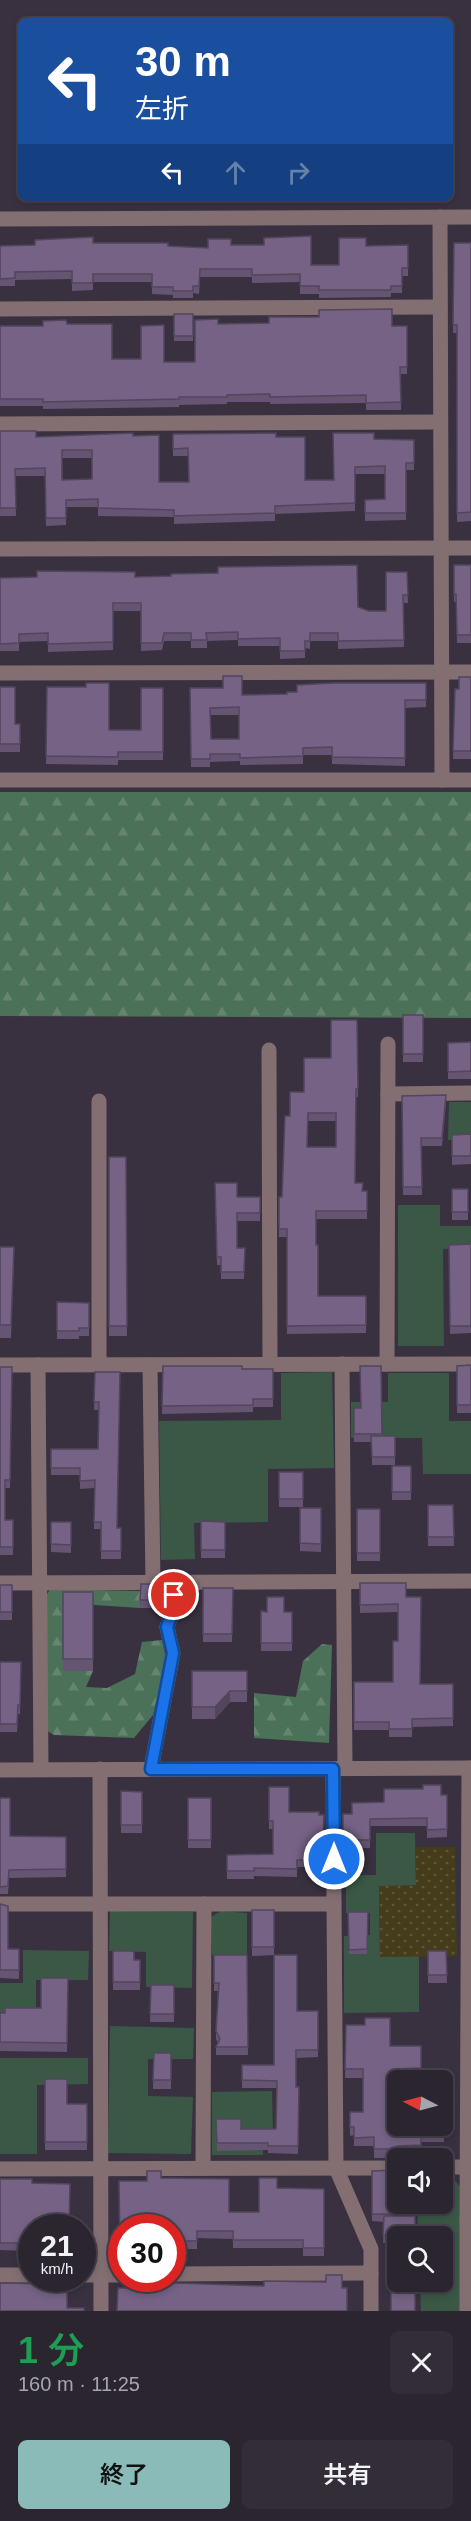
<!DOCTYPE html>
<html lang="ja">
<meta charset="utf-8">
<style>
:root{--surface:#2b2530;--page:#332d38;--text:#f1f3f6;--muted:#a6a5ab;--line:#47424c;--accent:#8bbbb9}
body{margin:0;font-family:Helvetica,"Noto Sans JP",sans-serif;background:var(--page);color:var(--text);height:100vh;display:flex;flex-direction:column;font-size:22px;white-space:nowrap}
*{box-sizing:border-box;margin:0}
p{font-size:20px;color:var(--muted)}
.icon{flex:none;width:33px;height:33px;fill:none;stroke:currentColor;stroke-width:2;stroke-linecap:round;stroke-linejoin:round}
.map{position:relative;height:2311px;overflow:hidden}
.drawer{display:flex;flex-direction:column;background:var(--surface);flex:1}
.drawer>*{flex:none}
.guide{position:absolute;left:18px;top:18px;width:435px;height:183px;border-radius:9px;box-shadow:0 3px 9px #0003,0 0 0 2px var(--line);background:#1a4fa0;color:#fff;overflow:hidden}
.needle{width:39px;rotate:276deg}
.controls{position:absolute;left:387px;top:2070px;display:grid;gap:12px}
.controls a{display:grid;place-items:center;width:66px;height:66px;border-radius:9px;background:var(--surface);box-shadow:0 3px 9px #0003,0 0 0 2px var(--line);font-size:30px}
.speed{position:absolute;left:18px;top:2214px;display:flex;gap:12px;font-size:30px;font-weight:700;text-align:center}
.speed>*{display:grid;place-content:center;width:78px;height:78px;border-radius:50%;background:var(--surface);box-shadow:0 3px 9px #0003,0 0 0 2px var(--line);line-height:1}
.speed small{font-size:15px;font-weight:400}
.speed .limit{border:9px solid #d22;background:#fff;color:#111}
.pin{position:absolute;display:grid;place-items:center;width:51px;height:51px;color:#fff;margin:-26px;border:3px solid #fff;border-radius:50%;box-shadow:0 2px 6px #0007}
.me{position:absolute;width:66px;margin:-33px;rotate:0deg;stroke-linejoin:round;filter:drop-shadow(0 0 4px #0008)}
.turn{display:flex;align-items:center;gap:21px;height:126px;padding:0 18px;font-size:27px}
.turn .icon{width:78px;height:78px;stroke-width:2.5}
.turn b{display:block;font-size:42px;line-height:51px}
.lanes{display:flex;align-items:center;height:57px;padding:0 18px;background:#0003;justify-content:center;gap:30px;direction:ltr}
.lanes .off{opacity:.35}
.round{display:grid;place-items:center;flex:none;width:63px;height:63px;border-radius:9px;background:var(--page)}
.overview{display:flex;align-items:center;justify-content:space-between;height:102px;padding:0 18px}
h1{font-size:36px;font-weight:600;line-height:45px;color:#1e9e55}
.primary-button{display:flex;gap:12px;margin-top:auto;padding:12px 18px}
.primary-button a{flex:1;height:69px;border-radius:9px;background:var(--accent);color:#111;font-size:24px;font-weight:600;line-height:69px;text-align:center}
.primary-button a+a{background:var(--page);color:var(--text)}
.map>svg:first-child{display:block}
.grass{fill:#3a5845}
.forest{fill:url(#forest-firs)}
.sand{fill:url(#sand-dots)}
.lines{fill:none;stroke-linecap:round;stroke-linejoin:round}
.minor{stroke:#836f71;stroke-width:15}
.wall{fill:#655472;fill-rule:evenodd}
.shaded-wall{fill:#52455d}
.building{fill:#756285;stroke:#52455d;stroke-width:1.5;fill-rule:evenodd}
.route-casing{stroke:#114b97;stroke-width:15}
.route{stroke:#1a73e8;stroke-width:10}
</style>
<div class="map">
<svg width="471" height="2311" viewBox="0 0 471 2311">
<defs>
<pattern id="forest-firs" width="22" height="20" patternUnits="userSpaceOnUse" patternTransform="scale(1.5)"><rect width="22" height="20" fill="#4b7158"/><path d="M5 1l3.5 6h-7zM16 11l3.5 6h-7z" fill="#658570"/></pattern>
<pattern id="sand-dots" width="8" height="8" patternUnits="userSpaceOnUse" patternTransform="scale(1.5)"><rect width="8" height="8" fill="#453c1c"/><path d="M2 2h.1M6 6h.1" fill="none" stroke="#60583d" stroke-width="1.8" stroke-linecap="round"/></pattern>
</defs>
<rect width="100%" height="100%" fill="#393140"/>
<!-- grass -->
<g class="grass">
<path d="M449 1102H471V1139L448 1140Z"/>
<path d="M398 1205H440V1226H471V1248L443 1249 444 1346H398Z"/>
<path d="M332 1372 334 1468 268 1469V1522L194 1523 195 1559 161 1560 159 1421 281 1420V1373Z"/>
<path d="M388 1373H449V1421H471V1474H423L422 1438H351V1402H388Z"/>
<path d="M376 1833H415L416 1886H379L380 1956H419V2012L344 2013V1936L370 1935V1913H346V1875H376Z"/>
<path d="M110 1911 193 1912 192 1988 146 1987V1952L109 1951Z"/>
<path d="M221 1911 247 1913V1957L212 1955 211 1917Z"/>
<path d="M23 1950 89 1951 88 1980H36V2012H0V1983H23Z"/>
<path d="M110 2026 194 2028 193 2059H148V2096L193 2097 191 2154 108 2153Z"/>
<path d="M0 2058H88V2084L37 2085V2154H0Z"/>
<path d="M272 2091 273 2132 263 2133V2155H212V2092Z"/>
<path d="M443 2177H452L462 2189 461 2311H421L420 2282H442V2236H418L417 2204H442Z"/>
</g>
<!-- forest -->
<g class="forest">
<path d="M0 792H471V1018L0 1016Z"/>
<path d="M50 1589 141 1591 140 1608 64 1603 63 1670 93 1671 86 1687 107 1688 135 1674 142 1642 162 1640 166 1659 153 1715 134 1738 54 1735 46 1730 44 1600Z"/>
<path d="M322 1644 332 1645 329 1743 254 1738V1693L296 1697 303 1661Z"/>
</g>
<!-- sand -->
<path class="sand" d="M415 1847H455L457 1956 380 1957 379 1886 416 1885Z"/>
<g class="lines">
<!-- minor -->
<g class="minor">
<path d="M440 217 442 780"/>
<path d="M0 219 471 217"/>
<path d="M0 309 440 307"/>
<path d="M0 424 440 422"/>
<path d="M0 549 471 548"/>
<path d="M0 673 471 672"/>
<path d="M0 780H471"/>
<path d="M269 1050 270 1365"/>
<path d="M388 1094 471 1093"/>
<path d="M342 1364 345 1768"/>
<path d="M387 1364 388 1044"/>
<path d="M0 1365 471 1364"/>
<path d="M38 1365 41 1769"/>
<path d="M99 1365V1101"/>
<path d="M150 1365 153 1583"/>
<path d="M0 1583 471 1581"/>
<path d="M469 1768 467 2221H471"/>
<path d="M100 1769 101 2311"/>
<path d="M151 1769 173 1653 167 1627 174 1608V1582"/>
<path d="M333 1769 336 2168 371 2249V2311"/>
<path d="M0 1770 471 1768"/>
<path d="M0 1904H334"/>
<path d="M442 2167H468"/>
<path d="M203 2168 204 1904"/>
<path d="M0 2169 398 2168"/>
<path d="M467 2221V2311"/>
<path d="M172 2274 371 2273"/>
<path d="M0 2275H32"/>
<path d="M82 2275H122"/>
</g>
</g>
<!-- wall -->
<g class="wall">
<path d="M93 243 208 248 231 245 311 265H339L366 246 408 245V276H402V293H391V297L319 298V294H300V282L252 283V277H200L199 294 193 293V298H173V295L152 294V282H93V290L72 291V279L15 280V286H0V246Z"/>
<path d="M454 243H471V521L457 522V333H453Z"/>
<rect x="174" y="314" width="19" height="27"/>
<path d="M67 324 112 359 164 362H195L218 324 407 326V374H401V410H366V403L270 404V402H227V404L179 405V407L43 409V406H0V326H43Z"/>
<path d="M0 431 36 437 133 436 159 482H189L188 456H173V434L276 437 305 480H334L374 439 414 440V470H406V520L365 521V500L385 499V474H355V511L275 514V521L174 524V517L98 516V507H66V525L46 526 45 476H15L16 516H0ZM62 458H92V479L62 480Z"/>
<path d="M454 565H471V643H457L456 602H454Z"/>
<path d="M407 572 408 603H404V647L338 649V641H310V649L305 648V658L280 659V646H238V640L207 641V648H191V641H164L162 650 141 651V611H113V650L48 652V641L19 642V651H0V578L135 577 358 607 369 611H386Z"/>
<path d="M471 677V759H453L455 689H459Z"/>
<path d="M426 683V707L405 708V766L332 764V755H303V764L240 765V761L210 762V767H191L190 688 242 695 287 694 297 692ZM211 715H239V739H211Z"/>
<path d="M0 687 15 724H20V752H0Z"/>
<path d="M47 687 109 730H141L163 688V760H118V765L46 764Z"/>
<rect x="403" y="1015" width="20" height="47"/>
<path d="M357 1020 358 1097H356L355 1183 362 1191H367V1219H316V1245L318 1296H366V1333L287 1334V1237H279V1197H282L290 1116 304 1092 331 1058ZM308 1121H336V1147H307Z"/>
<path d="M471 1042V1079H448V1043Z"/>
<path d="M402 1096 446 1103 442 1146H421L422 1195H403Z"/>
<path d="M471 1134V1164L452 1165V1135Z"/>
<path d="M109 1157H126L127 1336H109Z"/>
<path d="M215 1183 237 1197H260V1221H237V1248H245L244 1279H221V1265H217Z"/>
<rect x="452" y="1189" width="16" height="31"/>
<path d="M471 1244V1333L450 1334 449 1245Z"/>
<path d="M0 1247 14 1260 11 1338H0Z"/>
<path d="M57 1302 89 1303V1336H79V1339H57Z"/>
<path d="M471 1365V1413H457V1366Z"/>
<path d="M163 1366 273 1369V1407H253V1412L162 1414Z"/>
<path d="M381 1366 382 1436H395V1465H372V1442H354V1408H361Z"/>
<path d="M0 1367H12L10 1488H5V1520H13V1555H0Z"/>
<path d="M95 1372 117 1528H121V1559H101V1529H94V1488L80 1489V1475H51V1449H98L99 1410H94Z"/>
<rect x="392" y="1466" width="19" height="34"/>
<rect x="279" y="1472" width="24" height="35"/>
<path d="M428 1505H453L454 1546H428Z"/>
<path d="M300 1508H321V1552L300 1551Z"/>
<rect x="357" y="1509" width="23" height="52"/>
<path d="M201 1521 225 1522V1558H201Z"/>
<path d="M51 1522H71V1553L51 1552Z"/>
<path d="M360 1583 406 1597 420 1684H453V1726L412 1727V1737H389V1730H354V1682H393L398 1641V1612L360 1613Z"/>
<path d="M141 1584H164V1608H140Z"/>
<rect x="0" y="1585" width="12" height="35"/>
<path d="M203 1588H233L232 1642H203Z"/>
<rect x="63" y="1592" width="30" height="79"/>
<path d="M261 1611 292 1612V1651H261Z"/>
<path d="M0 1662H21L20 1714H18L17 1732H0Z"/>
<path d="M192 1671H247V1702H230L215 1719H192Z"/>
<path d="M269 1787 289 1812 324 1815 322 1867H297V1877L254 1876V1879H227V1855L273 1854V1829H269Z"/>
<path d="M121 1791 142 1792V1833H121Z"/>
<path d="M441 1795H447V1837L427 1838V1826H370V1848H343V1814H352L384 1802Z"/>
<path d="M0 1798 10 1836 66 1837V1877L9 1878 8 1894H0Z"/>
<rect x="188" y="1798" width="23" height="50"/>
<path d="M0 1904 8 1949H19V1979L0 1978Z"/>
<path d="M252 1910H274V1955L252 1956Z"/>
<path d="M348 1912H368L367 1954H349Z"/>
<path d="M113 1951 134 1960H140V1990H113Z"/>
<path d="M428 1951H446L447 1983H428Z"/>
<path d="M214 1955H247L248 2055H216V2047L218 2043 216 2039V2031L218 1991H214Z"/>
<path d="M68 1978 67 2052 0 2051V2013L41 2008Z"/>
<path d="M151 1985H174V2022H150Z"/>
<path d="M297 2011H318V2057L296 2058V2087H299L298 2154 268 2153V2150L217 2151 216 2119 241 2129H276L277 2088H242V2065H274Z"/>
<path d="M346 2025 390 2046H421V2077H398V2126L443 2101 444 2142H421V2154H397V2158H374V2146H354V2135L350 2136V2112H363V2078H345Z"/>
<path d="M154 2053H171V2089H153Z"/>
<path d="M45 2079 67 2104H87V2150H45Z"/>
<path d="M397 2170V2216L391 2297 390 2283H388V2243H383L384 2222 372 2221V2171Z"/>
<path d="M161 2178 229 2212H259L277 2188 324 2189V2256H303V2248H233V2239L197 2238V2249H172V2228H122V2257H120L119 2181H147Z"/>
<path d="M0 2179 32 2228V2251L0 2250Z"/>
</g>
<!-- shaded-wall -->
<path class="shaded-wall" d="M230 1691V1702L215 1719V1707Z"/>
<!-- building -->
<g class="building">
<path d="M311 236V265H339V238H366V246L408 245V268H402V286H391V290H319V286H300V274L252 275V269H200L199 286H193V291H173V287H152V274H93V283H72V271L15 272V278L0 279V246L35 245V240L93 237V243H168V246L208 248V239H231V245H264V238Z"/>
<path d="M454 243H471V512L457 513V325H453Z"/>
<path d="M392 309V326H407V367H400L401 402 366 403V395L270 397V394L227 395V397H179V399L43 402V399H0V326H43V321L66 320 67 324H112V359H141V326L164 325V362H195V320L218 319V324L269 323V317H319V310Z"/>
<rect x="174" y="314" width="19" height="22"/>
<path d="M0 431H36V437L133 433V436L159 435V482H189L188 448 173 449V434L276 433V437H305V480H334L333 433H374V439L414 440V463H406V513H365V500L385 499V466L355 467V503L275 506V513L174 516V510L98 508V499L66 500V518H46L45 468 15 469 16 508H0ZM62 450H92V479L62 480Z"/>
<path d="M357 565 358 607 369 611H386V572H407L408 595H403L404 640 338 641V633H310V641H305V651H280V638L238 639V632L206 633 207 640H191V633H164L162 643H141V603H113V642L48 644V633L19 634V643L0 644V578L37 577V571L135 572V577L171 576V574L218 573V567Z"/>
<path d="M454 565H471V635H457L456 594H454Z"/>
<path d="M223 676H242V695L287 694V692H297V685L334 683H426V700H405V758L332 757V747L303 748V756L240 758V754H210V759H191L190 688H223ZM239 707V739H211L210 708Z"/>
<path d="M459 677H471V751H453L455 689H459Z"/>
<path d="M86 683H109V730H141V688H163V752H118V757L46 756 47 687H86Z"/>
<path d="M0 687H15V724H20V744H0Z"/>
<rect x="403" y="1015" width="20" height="39"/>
<path d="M331 1020H357L358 1089H356L355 1183H363L362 1191H367V1211H316V1245H318V1296H366V1325L287 1326V1229H279V1197H282L285 1116H290V1092H304V1058H331ZM308 1113H336V1147H307Z"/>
<path d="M471 1042V1071L448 1072V1043Z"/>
<path d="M446 1095 442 1138H421L422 1187H403L402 1096Z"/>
<path d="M471 1134V1156H452V1135Z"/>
<path d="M109 1157H126L127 1326H109Z"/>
<path d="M215 1183H237V1197H260V1213H237V1248H245L244 1272H221V1257H217Z"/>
<rect x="452" y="1189" width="16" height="23"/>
<path d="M471 1244V1326H450L449 1245Z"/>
<path d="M0 1247H14L11 1325H0Z"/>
<path d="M57 1302 89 1303V1328H79V1331H57Z"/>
<path d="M471 1365V1405H457V1366Z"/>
<path d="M163 1366H242V1369H273V1399H253V1405L162 1406Z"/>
<path d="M360 1366H381L382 1434H354V1408H361Z"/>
<path d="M0 1367H12L10 1480H5V1520H13V1547H0Z"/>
<path d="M95 1372H120L117 1528H121V1551H101V1522H94L95 1480 80 1481V1468H51V1449H98L99 1402H94Z"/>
<path d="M371 1436H395V1457H372Z"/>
<rect x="392" y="1466" width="19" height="26"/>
<rect x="279" y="1472" width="24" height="27"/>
<path d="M428 1505H453L454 1537H428Z"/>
<path d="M300 1508H321V1544L300 1543Z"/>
<rect x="357" y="1509" width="23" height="44"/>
<path d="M201 1521 225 1522V1550H201Z"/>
<path d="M51 1522H71V1545L51 1544Z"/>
<path d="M360 1583H406V1597H421L420 1684H453V1718L412 1719V1729H389V1722H354V1682H393V1641H398V1604L360 1605Z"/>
<path d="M141 1584H164V1600H140Z"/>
<rect x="0" y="1585" width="12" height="27"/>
<path d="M203 1588H233L232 1634H203Z"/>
<rect x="63" y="1592" width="30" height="67"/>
<path d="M267 1597H284V1612H292V1643H261V1611L267 1612Z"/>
<path d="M0 1662H21L20 1705H18L17 1724H0Z"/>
<path d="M192 1671H247V1691H230L215 1707H192Z"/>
<path d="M423 1785H441V1795H447V1829L427 1830V1818L370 1819V1840H343V1814H352V1803L384 1802V1789H423Z"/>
<path d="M269 1787H289V1812H319V1815H324L322 1860H297V1869L254 1868V1871H227V1855L273 1854V1821H269Z"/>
<path d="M121 1791 142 1792V1825H121Z"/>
<path d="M0 1798H10V1836L66 1837V1869L9 1870 8 1886 0 1887Z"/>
<rect x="188" y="1798" width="23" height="42"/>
<path d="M0 1904 8 1906V1949H19V1970H0Z"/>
<rect x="252" y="1910" width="22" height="37"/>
<path d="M348 1912H368L367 1949 349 1950Z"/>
<path d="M113 1951H134V1960H140V1982H113Z"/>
<path d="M428 1951H446L447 1975H428Z"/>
<path d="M214 1955H247L248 2047H216L220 2039 216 2031 219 1983H214Z"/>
<path d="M274 1955H297V2011H318V2050H296V2087H299L298 2146H268V2143H217L216 2119H241V2129H276L277 2081 242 2080V2065H274Z"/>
<path d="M41 1978H68L67 2043 0 2042V2013H5V2008H41Z"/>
<path d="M151 1985H174V2014H150Z"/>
<path d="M365 2018H390V2046H421V2068L398 2069V2126H442L443 2101 444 2133H421V2145L397 2146V2149H374V2137L354 2138V2127H350V2112H363V2069H345L346 2025H365Z"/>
<path d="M154 2053H171V2080H153Z"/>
<path d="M45 2079H67V2104H87V2142H45Z"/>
<path d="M397 2170V2214H372V2171Z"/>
<path d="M147 2171H161V2178L229 2179V2212H259V2178H277V2188L324 2189V2248H303V2240H233V2231H197V2241H172V2228H122V2249H120L119 2181H147Z"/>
<path d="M0 2179H32V2183L70 2184 69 2228H32V2243H0Z"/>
<path d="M384 2216H415V2236H398V2282H415V2311H391V2290L390 2276H388V2235H383Z"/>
<path d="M326 2275H342V2288H347V2311H117L118 2288H146V2282L264 2286V2281L326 2282Z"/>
<path d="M49 2282H67V2308H84V2311H0V2283L49 2284Z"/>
</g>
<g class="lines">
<!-- route casing -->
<g class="route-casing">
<path id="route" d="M174 1595V1608L167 1627 173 1653 151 1769H333L334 1859"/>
</g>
<!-- route -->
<use href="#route" class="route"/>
</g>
</svg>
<div class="controls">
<a><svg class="needle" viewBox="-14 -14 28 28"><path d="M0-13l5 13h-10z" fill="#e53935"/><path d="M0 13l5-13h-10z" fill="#a6a5ab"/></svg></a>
<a><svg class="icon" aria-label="sound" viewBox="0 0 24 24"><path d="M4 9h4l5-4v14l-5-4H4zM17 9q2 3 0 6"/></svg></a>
<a><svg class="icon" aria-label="search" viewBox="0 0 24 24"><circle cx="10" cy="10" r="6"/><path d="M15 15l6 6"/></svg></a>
</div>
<div class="speed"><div>21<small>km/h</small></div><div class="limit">30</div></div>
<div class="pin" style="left:174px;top:1595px;background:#d93025"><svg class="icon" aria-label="arrive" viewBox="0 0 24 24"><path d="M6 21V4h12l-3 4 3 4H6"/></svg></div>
<svg class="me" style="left:334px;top:1859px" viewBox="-20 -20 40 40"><circle r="17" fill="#1a73e8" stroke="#fff" stroke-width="3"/><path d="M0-11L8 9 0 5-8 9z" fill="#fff"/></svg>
<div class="guide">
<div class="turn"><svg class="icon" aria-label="left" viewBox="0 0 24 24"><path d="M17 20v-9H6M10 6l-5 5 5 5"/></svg><div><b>30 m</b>左折</div></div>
<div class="lanes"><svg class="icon" aria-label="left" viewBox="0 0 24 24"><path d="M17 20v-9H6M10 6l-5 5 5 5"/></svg><svg class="icon off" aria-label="ahead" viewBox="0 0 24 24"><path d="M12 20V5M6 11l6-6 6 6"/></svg><svg class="icon off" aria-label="right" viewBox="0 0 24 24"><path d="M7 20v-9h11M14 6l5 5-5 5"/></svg></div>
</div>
</div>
<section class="drawer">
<div class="overview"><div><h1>1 分</h1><p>160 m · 11:25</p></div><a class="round"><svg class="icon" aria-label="close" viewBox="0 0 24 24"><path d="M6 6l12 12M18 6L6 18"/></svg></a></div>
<div class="primary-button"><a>終了</a><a>共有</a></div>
</section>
